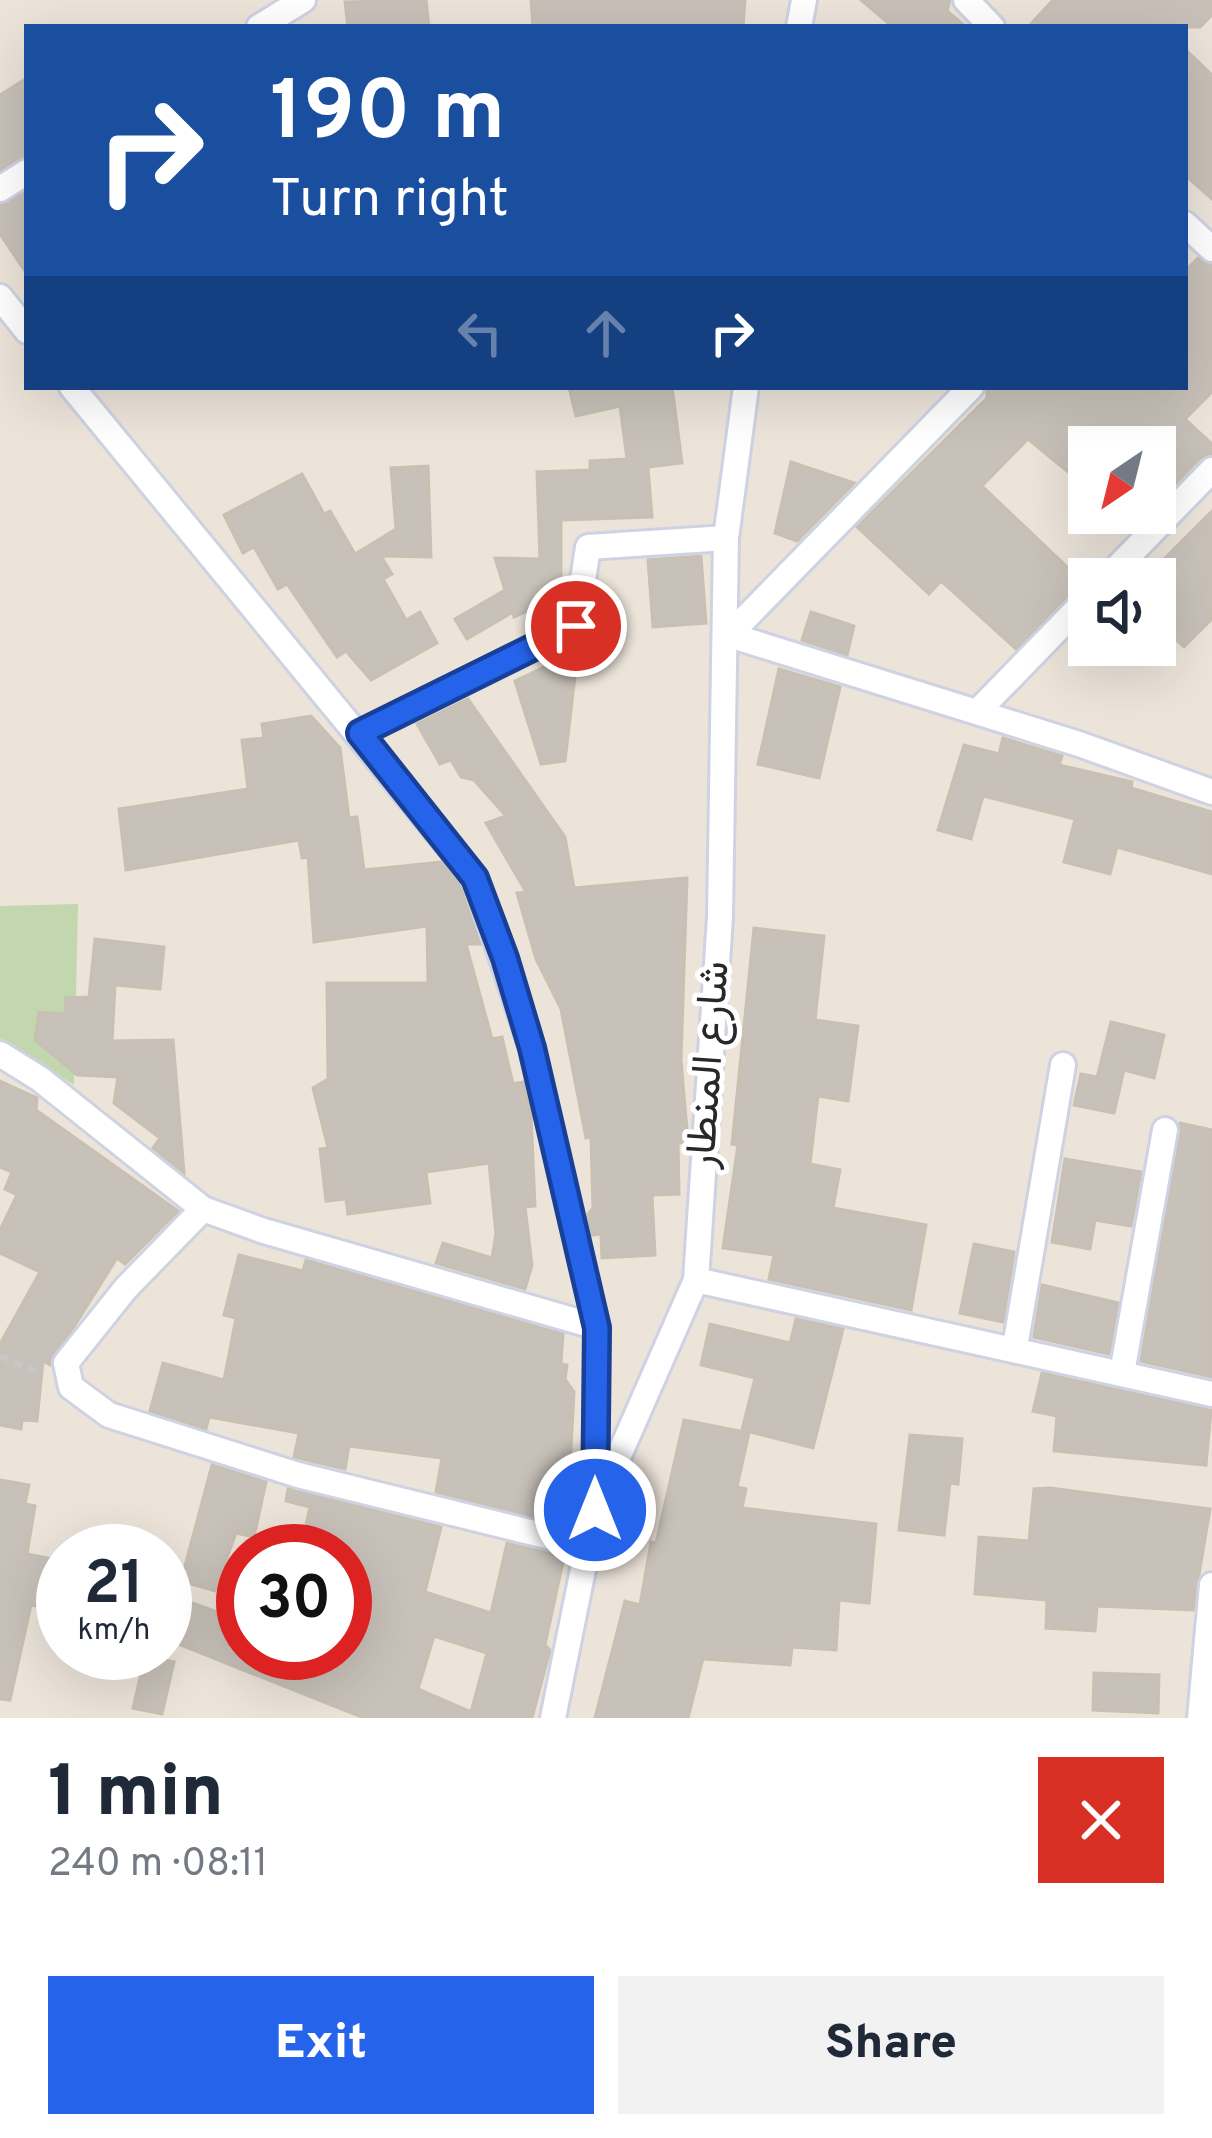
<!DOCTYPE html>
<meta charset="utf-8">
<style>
:root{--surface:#fff;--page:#f2f2f3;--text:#1f2937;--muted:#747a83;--accent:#2563eb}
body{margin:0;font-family:Overpass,Vazirmatn,sans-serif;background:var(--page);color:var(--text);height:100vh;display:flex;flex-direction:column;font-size:45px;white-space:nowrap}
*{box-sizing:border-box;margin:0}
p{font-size:39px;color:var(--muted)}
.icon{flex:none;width:66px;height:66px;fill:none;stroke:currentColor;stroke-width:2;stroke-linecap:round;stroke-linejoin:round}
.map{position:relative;height:1718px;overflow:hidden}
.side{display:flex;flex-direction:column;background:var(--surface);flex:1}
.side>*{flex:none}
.banner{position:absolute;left:24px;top:24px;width:1164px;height:366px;border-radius:0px;box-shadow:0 12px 48px #0002;background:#1a4fa0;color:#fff;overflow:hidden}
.needle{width:78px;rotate:215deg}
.controls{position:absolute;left:1068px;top:426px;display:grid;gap:24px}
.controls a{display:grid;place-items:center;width:108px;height:108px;border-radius:0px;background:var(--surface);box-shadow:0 12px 48px #0002;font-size:60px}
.speed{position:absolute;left:36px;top:1524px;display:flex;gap:24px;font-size:60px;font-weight:700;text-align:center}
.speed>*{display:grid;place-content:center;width:156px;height:156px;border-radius:50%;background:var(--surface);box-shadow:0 12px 48px #0002;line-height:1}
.speed small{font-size:30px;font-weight:400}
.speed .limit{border:18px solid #d22;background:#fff;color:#111}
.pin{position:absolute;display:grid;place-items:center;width:102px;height:102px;color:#fff;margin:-51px;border:6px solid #fff;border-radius:50%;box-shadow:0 3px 12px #0007}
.me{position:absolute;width:132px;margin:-66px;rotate:0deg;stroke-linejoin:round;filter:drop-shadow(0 0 9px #0008)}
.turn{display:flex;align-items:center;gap:42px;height:252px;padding:0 48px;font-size:54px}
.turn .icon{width:156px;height:156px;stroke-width:2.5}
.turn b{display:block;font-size:84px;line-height:102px}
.lanes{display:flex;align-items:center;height:114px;padding:0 48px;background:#0003;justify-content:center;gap:60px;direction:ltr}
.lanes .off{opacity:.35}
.round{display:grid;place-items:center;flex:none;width:126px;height:126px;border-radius:0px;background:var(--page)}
.overview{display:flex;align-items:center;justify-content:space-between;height:204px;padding:0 48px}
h1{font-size:72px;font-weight:800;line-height:90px}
.cta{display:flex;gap:24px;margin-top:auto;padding:24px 48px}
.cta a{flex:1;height:138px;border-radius:0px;background:var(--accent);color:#fff;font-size:48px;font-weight:800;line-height:138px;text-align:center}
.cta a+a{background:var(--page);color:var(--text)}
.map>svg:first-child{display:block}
.cemetery{fill:#c3d7af}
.building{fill:#c7c1b9;stroke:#c7c0b3;stroke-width:3;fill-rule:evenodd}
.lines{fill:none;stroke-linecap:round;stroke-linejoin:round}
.minor-casing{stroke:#ced2e3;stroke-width:30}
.path{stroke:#c7c7c7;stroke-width:6;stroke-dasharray:9 6;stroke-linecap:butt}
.minor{stroke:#fff;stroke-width:24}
.route-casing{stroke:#184099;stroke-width:30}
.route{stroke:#2563eb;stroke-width:21}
.labels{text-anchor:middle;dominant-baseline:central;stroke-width:10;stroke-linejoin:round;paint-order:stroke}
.street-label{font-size:42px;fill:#282828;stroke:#fff}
</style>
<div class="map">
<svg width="1212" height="1718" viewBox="0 0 1212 1718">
<rect width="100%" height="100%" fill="#ece4d9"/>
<!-- cemetery -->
<path class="cemetery" d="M78 904 74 1085 0 1038V906Z"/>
<!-- building -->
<g class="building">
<path d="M426 0 429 27H348L345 2Z"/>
<path d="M531 0H745L743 27H533Z"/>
<path d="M861 0H950L947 11 966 27H893Z"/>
<path d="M1053 0H1212V15L1200 27H1028Z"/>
<path d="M1185 49 1212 75V199L1185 175Z"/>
<path d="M27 78V156L0 170V95Z"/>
<path d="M27 191V274L0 234V205Z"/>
<path d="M1198 258 1212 266V392L1185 419 1212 444V454L1200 458 1155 505V447H1089V489L1028 439 982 486 1083 582 1016 649 941 581 929 594 857 527 987 398V387H1185V271Z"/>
<path d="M569 387H672L682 463 648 467 652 517 561 520V595L514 617 513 612 467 639 455 619 505 590 495 558 540 559 537 472 590 470V461L627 459 620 406 576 416Z"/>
<path d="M791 462 854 483 797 541 775 533Z"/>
<path d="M428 466 431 557 381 556 392 574 383 579 406 620 420 612 437 643 371 680 346 651 337 657 287 584 278 589 254 547 243 553 224 515 302 474 324 514 330 511 355 554 396 529 391 468Z"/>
<path d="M1212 511V619L1184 647 1155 619V568Z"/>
<path d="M701 556 706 623 653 627 648 560Z"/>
<path d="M811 612 854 626 847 655 802 640Z"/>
<path d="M578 651 565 761 541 764 515 681Z"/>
<path d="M779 669 840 687 819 778 758 764Z"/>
<path d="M468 699 565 837 574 888 687 878 681 1060 688 1142 678 1143 679 1194 652 1195 655 1255 602 1258 601 1234 592 1235 588 1214 593 1208 591 1137 586 1138 561 1009 536 959 517 893 526 892 486 823 506 816 474 780 461 777 451 760 440 764 417 724Z"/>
<path d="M311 716 340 748 349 818 357 817 364 870 441 862 460 886 480 944H466L492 1039 502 1037 513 1084 523 1082 531 1114 535 1206 525 1207 532 1265 525 1289 436 1263 443 1243 492 1258 496 1234 489 1163 426 1172 430 1203 348 1214 346 1199 326 1201 320 1149 328 1148 313 1088 328 1079 327 983H428L427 926 314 942 308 857 302 858 299 840 126 870 119 809 248 789 242 740 264 738 262 724Z"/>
<path d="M1003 738 1062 756 1059 765 1132 782 1131 788 1212 812V874L1117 847 1110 874 1064 862 1075 819 983 796 971 839 938 830 964 745 999 754Z"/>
<path d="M754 928 824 936 815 1020 858 1026 848 1101 818 1096 810 1164 840 1170 833 1208 926 1225 911 1310 769 1279 774 1255 723 1248 738 1145 732 1144Z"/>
<path d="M95 939 164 947 160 989 115 985 112 1041 173 1040 184 1173 153 1148 160 1138 114 1103 118 1077 77 1075 35 1040 39 1012 65 1014 66 998 89 997Z"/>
<path d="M1111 1022 1164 1035 1154 1078 1124 1070 1114 1113 1074 1105 1081 1074 1097 1077Z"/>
<path d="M0 1081 37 1098 36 1110 178 1211 125 1264 117 1258 50 1365 43 1361 37 1421 22 1420 21 1429 0 1425V1344L40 1272 0 1253V1230L17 1195 5 1189 12 1172 0 1167Z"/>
<path d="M1180 1123 1212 1130V1377L1141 1361Z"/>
<path d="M1065 1159 1141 1172 1131 1226 1095 1220 1090 1249 1052 1242Z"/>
<path d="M974 1244 1014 1252 1003 1322 960 1313Z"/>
<path d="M239 1255 303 1271 306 1260 563 1334 561 1364 567 1365 565 1379 574 1392 570 1467 557 1522 436 1492 442 1458 349 1446 345 1469 294 1457 299 1433 209 1417 206 1429 150 1411 163 1363 224 1380 236 1318 224 1315Z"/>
<path d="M1042 1285 1118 1303 1109 1354 1034 1337Z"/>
<path d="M796 1319 843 1329 813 1448 742 1430 755 1378 701 1365 710 1324 790 1343Z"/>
<path d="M1042 1373 1211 1410 1206 1465 1054 1451 1057 1416 1033 1411Z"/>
<path d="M684 1420 749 1433 737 1487 746 1489 742 1508 876 1524 869 1603 839 1600 836 1650 792 1647 790 1665 703 1659 688 1718H595L625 1601 640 1605 651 1542 656 1543Z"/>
<path d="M910 1435 962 1439 958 1484 950 1483 944 1535 899 1530Z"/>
<path d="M212 1465 266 1482 254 1537 236 1533 215 1591 181 1581Z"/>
<path d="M0 1480 29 1485 25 1504 35 1506 27 1554 63 1561V1611L31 1605 10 1700 0 1699Z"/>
<path d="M1050 1488 1210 1509 1193 1610 1097 1606 1095 1631 1046 1628 1047 1600 975 1594 979 1537 1029 1541 1034 1489Z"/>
<path d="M288 1489 441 1527 425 1592 491 1613 507 1543 564 1557 545 1645 550 1650 532 1718H364L178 1644 192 1603 243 1621V1653H345V1551H300L310 1507 286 1501ZM434 1636 487 1653 471 1712 418 1689Z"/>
<path d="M145 1656 174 1662 162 1714 133 1708Z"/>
<path d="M1094 1673 1159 1675 1158 1713 1093 1710Z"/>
</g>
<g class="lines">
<!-- minor casing -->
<g class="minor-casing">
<g id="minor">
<path d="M966 0 992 27"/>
<path d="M259 27 303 0"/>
<path d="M799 27 804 0"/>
<path d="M0 189 27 172"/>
<path d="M1185 224 1212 249"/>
<path d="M0 297 27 331"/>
<path d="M72 387 475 878 532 1048 597 1327 595 1501"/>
<path d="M971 387 729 635 1079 744 1212 792"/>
<path d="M1106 579 1212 470"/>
<path d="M977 712 1089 597"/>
<path d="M360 733 576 627 588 547 726 538"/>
<path d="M0 1054 40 1079 203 1209 264 1231 597 1327"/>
<path d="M203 1209 126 1288 66 1363 71 1387 109 1415 298 1475 587 1546"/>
<path d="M696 1280 1212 1394"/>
<path d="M1015 1347 1063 1065"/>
<path d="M1122 1373 1165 1130"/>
<path d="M553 1718 595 1510 696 1280 720 917 726 538 746 387"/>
<path d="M1200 1718 1212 1585"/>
</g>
</g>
<!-- path -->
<path class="path" d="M0 1356 40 1373"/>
<!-- minor -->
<use href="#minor" class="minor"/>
</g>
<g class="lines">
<!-- route casing -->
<g class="route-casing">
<path id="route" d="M576 626 360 733 475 878 505 958 532 1048 597 1328 595 1510"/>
</g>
<!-- route -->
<use href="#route" class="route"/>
</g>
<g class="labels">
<!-- street labels -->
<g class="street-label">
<text transform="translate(710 1065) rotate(-86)">شارع المنطار</text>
</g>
</g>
</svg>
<div class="controls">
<a><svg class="needle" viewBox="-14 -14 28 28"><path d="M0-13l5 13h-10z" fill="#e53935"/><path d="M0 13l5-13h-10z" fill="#747a83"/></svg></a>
<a><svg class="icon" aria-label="sound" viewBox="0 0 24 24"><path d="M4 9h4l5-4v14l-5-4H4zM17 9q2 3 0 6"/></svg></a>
</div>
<div class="speed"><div>21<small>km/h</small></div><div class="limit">30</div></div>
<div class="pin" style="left:576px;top:626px;background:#d93025"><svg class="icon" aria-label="arrive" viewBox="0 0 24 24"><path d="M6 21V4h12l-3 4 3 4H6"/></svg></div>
<svg class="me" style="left:595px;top:1510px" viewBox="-20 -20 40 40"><circle r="17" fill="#2563eb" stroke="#fff" stroke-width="3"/><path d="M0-11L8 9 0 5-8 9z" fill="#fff"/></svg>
<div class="banner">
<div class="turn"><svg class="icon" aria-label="right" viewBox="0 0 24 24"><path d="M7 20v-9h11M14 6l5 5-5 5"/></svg><div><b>190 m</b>Turn right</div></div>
<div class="lanes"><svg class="icon off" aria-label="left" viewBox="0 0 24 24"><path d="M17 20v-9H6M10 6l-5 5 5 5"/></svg><svg class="icon off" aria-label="ahead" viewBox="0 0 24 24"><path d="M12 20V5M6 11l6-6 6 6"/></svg><svg class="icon" aria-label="right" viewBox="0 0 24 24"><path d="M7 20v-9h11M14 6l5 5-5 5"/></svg></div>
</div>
</div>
<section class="side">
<div class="overview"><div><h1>1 min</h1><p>240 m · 08:11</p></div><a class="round" style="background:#d93025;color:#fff"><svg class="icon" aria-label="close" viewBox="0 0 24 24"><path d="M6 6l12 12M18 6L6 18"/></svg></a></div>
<div class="cta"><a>Exit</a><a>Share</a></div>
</section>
